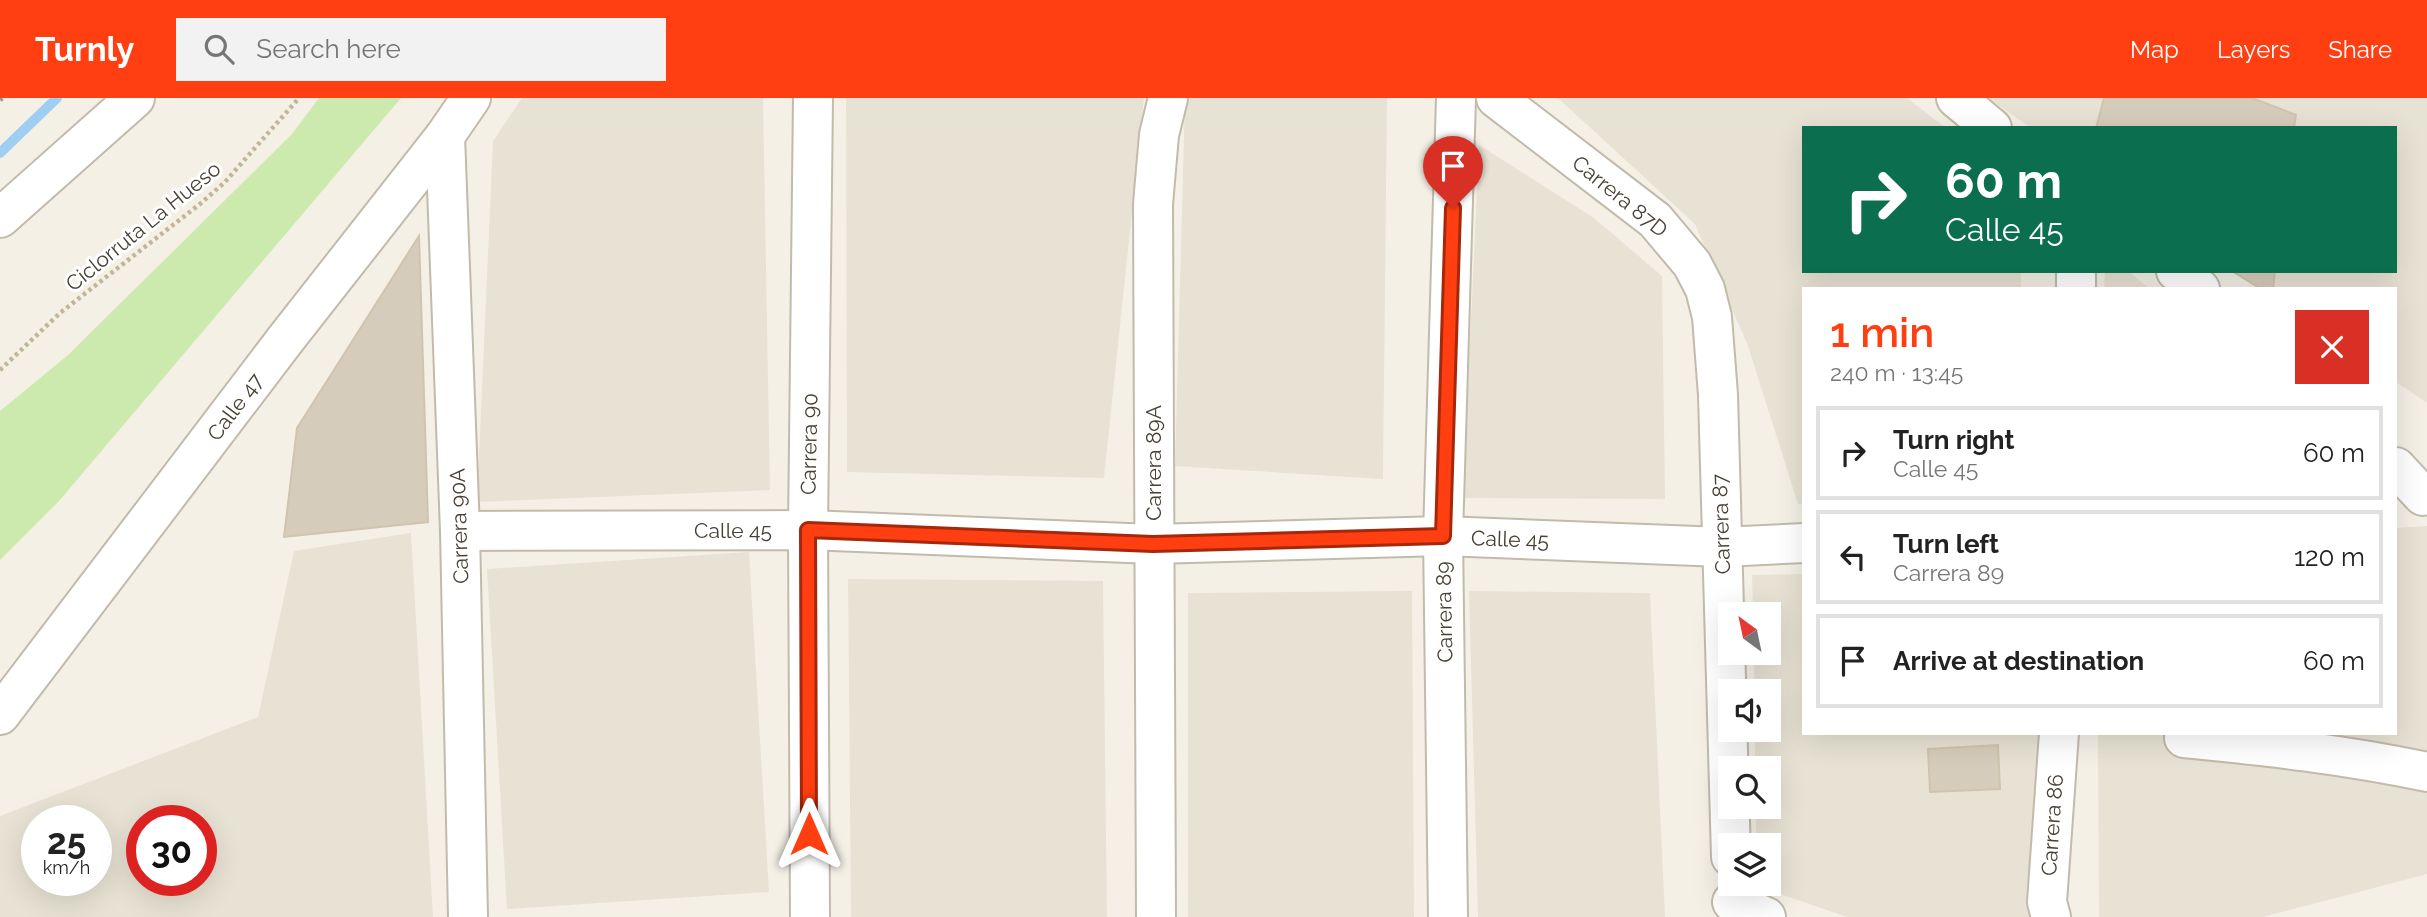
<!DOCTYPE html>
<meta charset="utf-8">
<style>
:root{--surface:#fff;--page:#f2f2f2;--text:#222;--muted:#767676;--line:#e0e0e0;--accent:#ff3e11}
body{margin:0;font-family:Raleway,sans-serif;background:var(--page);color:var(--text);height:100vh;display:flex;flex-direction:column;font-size:26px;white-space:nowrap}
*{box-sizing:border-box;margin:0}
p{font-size:23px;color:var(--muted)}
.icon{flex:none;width:38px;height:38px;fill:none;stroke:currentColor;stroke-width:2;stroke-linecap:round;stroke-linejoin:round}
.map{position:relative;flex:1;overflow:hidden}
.sheet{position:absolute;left:1802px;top:189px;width:595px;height:448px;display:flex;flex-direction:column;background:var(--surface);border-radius:0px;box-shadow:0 7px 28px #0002}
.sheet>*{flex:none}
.banner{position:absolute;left:1802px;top:28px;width:595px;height:147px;border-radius:0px;box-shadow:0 7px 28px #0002;background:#0b6e4f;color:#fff;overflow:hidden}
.needle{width:46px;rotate:327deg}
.buttons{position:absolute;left:1718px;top:504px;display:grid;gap:14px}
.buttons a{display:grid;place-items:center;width:63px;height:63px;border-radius:0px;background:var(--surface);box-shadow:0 7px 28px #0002;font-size:35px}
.speed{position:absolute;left:21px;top:707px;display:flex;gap:14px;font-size:35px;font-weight:700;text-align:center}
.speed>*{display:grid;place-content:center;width:91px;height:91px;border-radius:50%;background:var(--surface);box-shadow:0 7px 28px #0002;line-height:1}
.speed small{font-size:18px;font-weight:400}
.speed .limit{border:10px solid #d22;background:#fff;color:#111}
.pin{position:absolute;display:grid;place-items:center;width:60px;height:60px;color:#fff;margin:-72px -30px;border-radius:50% 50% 50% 0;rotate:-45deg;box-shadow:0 0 7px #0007}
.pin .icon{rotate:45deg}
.me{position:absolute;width:77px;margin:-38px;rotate:0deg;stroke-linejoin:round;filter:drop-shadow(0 0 5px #0008)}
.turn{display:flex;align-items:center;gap:24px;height:147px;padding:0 28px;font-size:32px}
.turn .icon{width:91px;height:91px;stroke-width:2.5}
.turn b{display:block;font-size:49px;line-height:60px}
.round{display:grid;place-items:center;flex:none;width:74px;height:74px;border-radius:0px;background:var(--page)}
.overview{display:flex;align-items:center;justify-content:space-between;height:119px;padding:0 28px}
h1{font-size:42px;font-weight:600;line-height:52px;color:var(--accent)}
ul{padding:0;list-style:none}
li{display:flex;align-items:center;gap:21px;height:94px;margin:0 14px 10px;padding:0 14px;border:4px solid var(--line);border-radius:0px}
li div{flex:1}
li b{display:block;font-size:26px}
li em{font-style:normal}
header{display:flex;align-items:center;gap:42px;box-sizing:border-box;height:98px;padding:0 35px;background:var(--accent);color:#fff}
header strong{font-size:33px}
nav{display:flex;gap:38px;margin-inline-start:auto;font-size:24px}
.search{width:490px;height:63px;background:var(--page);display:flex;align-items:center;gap:18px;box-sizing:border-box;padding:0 24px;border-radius:0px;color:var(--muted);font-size:26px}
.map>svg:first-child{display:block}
.residential{fill:#e8e2d4;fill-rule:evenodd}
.green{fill:#cceaad}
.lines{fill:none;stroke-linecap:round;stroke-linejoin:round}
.stream{stroke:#9fcef3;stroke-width:10}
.building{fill:#d6ccbb;stroke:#d1c4ae;stroke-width:2}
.minor-casing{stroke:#c2bbab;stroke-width:42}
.path{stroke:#c2b599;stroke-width:4.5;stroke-dasharray:3.5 3.5;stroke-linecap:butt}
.minor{stroke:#fff;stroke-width:38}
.rail{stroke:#969696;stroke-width:5;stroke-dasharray:9 9;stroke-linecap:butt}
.route-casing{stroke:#a6280b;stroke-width:18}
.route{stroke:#ff3e11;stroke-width:12}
.labels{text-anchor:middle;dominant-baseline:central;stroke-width:6;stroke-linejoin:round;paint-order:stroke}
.street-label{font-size:21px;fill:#474035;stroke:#fff}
</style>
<header>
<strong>Turnly</strong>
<div class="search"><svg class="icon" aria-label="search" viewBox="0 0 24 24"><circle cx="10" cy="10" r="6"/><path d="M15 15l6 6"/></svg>Search here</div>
<nav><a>Map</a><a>Layers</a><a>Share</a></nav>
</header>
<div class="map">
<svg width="2427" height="819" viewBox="0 0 2427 819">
<rect width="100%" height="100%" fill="#f4f0e6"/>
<!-- residential -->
<g class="residential">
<path d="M522 0H763L770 392 477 404 493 43Z"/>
<path d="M846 0H1144L1104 380 847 374Z"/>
<path d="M1185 0H1387L1383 381 1175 368Z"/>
<path d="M1558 0H1907L1946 30H1804V173H2021V191H1804V407L1798 406 1748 248 1695 126Z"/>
<path d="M1988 0H2427V305L2396 284V191H2262L2237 173H2396V30H2031Z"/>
<path d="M1479 47 1594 120 1662 178 1665 401 1463 400Z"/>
<path d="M2105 173H2128L2150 191H2104Z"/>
<path d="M2427 428V776L2263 819H2099L2098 635H2396V430Z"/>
<path d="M411 435 433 819H0V718L258 619 294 453ZM37 723H96V782H37ZM142 723H201V782H142Z"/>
<path d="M749 454 769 794 507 811 487 471Z"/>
<path d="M1804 476V635H2041L2032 819H1847L1757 788V786H1769V747H1756V709H1769V670H1755V632H1769V593H1754V555H1769V516H1753L1752 477Z"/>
<path d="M848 481 1103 483 1107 819H851Z"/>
<path d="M1412 493 1414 819H1188V495Z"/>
<path d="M1469 493 1650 495 1665 819H1478Z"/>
</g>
<!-- green -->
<path class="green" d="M319 0H401L59 403 0 462V313L68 257 292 36Z"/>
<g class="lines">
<!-- stream -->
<path class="stream" d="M0 55 57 0"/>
</g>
<!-- building -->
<g class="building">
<path d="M2104 0H2252L2296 17 2294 30H2096Z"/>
<path d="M419 138 428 424 284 439 297 330Z"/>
<path d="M2232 173H2275L2273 191H2261Z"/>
<path d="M1998 647 2000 691 1930 694 1928 651Z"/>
</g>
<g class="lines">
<!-- minor casing -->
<g class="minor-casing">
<g id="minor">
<path d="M1496 0 1655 122 1692 166 1705 191 1712 219 1718 297 1731 759"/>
<path d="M1956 0 1992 30"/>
<path d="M445 38 460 433 468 819"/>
<path d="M0 120 135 0"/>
<path d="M2176 173 2200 191"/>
<path d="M2076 191V173"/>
<path d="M2396 369 2423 398"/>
<path d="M460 433 808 432 1153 446 1443 438 1722 449 1804 445"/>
<path d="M0 617 285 242 445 38 471 0"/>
<path d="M2184 640C2266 648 2347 657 2427 674"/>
<path d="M1732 804 1766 819"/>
<path d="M810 819 808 432 813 0"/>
<path d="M1156 819 1153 106 1159 37 1168 0"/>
<path d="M1448 819 1443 438 1456 0"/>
<path d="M2051 819 2047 804 2059 635"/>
</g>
</g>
<!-- path -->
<path class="path" d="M0 272 60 215 200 106 225 84 299 0"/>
<!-- minor -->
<use href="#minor" class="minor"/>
<!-- rail -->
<path class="rail" d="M0 2 2 0"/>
</g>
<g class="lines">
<!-- route casing -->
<g class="route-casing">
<path id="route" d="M809 736 808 432 1153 446 1443 438 1453 110"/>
</g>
<!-- route -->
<use href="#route" class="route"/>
</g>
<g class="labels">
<!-- street labels -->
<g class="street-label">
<text transform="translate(1620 98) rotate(39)">Carrera 87D</text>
<text transform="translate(143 128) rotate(-39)">Ciclorruta La Hueso</text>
<text transform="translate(235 309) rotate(-53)">Calle 47</text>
<text transform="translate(809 346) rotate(-89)">Carrera 90</text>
<text transform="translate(1153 365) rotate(-90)">Carrera 89A</text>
<text transform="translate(1721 426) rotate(-92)">Carrera 87</text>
<text transform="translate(459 428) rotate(-92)">Carrera 90A</text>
<text x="733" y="432">Calle 45</text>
<text transform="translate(1510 441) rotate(2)">Calle 45</text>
<text transform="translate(1444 514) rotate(-91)">Carrera 89</text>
<text transform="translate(2052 727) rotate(-86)">Carrera 86</text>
</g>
</g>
</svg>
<div class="buttons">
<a><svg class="needle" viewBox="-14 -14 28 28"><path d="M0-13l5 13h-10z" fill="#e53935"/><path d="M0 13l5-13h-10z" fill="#767676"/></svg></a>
<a><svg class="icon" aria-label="sound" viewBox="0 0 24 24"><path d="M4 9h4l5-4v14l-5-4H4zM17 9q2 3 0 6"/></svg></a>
<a><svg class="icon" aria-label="search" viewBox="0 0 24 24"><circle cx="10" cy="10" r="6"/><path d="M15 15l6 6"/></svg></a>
<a><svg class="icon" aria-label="layers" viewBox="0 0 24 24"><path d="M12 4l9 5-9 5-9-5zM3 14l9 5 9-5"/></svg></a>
</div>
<div class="speed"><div>25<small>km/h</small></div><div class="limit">30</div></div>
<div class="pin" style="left:1453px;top:110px;background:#d93025"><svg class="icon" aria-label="arrive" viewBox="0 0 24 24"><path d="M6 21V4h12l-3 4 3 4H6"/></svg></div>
<svg class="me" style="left:809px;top:736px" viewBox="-20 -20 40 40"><path d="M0-17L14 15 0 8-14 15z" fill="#ff3e11" stroke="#fff" stroke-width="4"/></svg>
<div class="banner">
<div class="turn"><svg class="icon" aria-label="right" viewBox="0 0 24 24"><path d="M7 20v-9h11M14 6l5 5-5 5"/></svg><div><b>60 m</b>Calle 45</div></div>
</div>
<section class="sheet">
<div class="overview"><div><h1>1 min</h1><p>240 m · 13:45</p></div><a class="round" style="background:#d93025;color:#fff"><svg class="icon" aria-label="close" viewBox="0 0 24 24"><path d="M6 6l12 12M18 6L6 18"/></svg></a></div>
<ul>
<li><svg class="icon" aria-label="right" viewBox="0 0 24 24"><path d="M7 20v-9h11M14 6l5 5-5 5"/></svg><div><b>Turn right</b><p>Calle 45</p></div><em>60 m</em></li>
<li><svg class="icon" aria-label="left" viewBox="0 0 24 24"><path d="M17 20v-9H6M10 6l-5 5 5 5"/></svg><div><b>Turn left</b><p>Carrera 89</p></div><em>120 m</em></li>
<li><svg class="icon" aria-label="arrive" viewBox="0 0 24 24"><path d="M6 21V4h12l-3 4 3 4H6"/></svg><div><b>Arrive at destination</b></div><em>60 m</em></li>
</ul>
</section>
</div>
